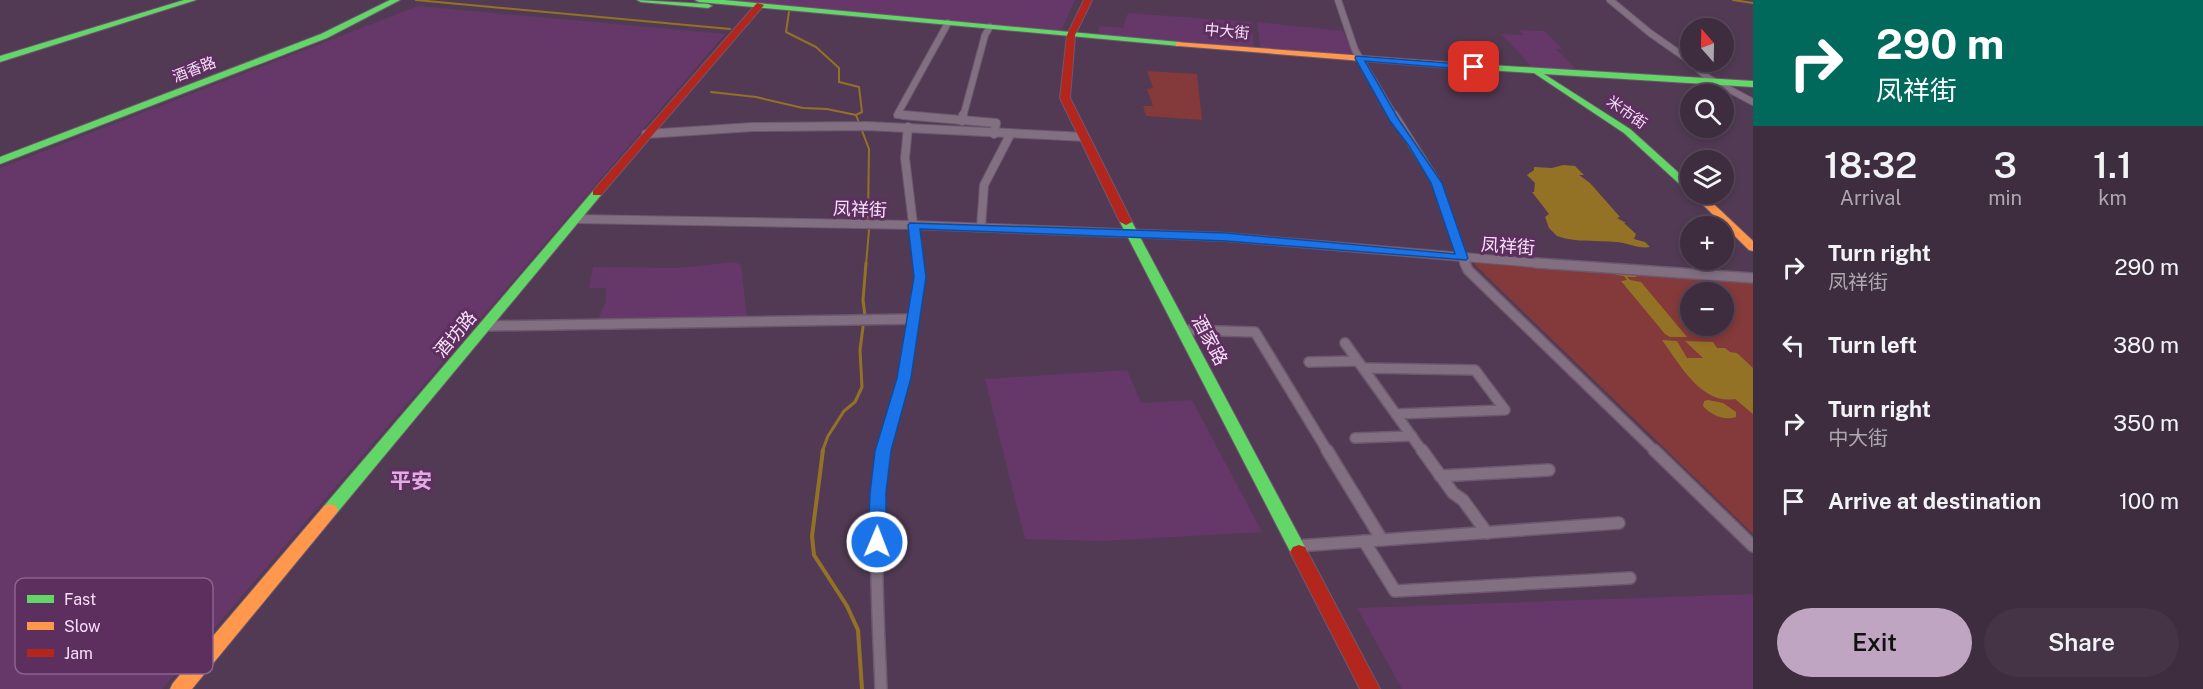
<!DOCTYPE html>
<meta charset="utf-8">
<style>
:root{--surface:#3e2c3f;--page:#453446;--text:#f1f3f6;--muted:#ada7b0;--line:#574859;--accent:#bfa5c1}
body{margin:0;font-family:"Public Sans","Noto Sans SC",sans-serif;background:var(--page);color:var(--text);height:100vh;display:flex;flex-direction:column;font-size:22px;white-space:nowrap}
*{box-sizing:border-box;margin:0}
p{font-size:20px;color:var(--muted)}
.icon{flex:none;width:33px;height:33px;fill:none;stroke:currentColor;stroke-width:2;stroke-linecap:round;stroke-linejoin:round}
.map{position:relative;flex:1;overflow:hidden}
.details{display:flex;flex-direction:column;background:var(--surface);width:450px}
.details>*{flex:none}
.banner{background:#00695c;color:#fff;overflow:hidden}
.needle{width:39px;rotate:340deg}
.controls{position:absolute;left:1680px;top:18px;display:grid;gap:12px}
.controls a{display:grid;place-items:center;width:54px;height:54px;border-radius:50%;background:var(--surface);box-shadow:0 3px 9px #0003,0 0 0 2px var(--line);font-size:30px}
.pin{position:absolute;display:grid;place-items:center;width:51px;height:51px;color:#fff;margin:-26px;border-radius:12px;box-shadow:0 3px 9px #0006}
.me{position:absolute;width:66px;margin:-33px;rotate:1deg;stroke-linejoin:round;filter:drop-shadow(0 0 4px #0008)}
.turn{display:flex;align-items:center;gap:21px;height:126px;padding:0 24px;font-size:27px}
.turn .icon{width:78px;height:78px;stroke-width:2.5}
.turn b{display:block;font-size:42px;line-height:51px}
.eta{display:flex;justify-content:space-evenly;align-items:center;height:102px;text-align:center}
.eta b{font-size:36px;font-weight:600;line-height:42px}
.primary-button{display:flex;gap:12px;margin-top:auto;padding:12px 24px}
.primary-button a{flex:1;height:69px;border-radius:36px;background:var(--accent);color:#111;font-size:24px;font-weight:600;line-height:69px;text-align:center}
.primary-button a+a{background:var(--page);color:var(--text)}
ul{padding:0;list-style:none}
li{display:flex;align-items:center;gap:18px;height:78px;padding:0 24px}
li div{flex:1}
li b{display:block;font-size:22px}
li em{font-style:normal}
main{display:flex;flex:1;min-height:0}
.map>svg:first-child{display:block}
.built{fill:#663769}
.green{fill:#84393a;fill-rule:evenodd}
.water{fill:#937226}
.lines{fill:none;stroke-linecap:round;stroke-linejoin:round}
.stream-far2{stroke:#937226;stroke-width:2}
.stream-far1{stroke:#937226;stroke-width:3}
.stream{stroke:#937226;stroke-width:4}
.street-far3-casing{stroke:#6d586e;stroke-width:8}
.street-far2-casing{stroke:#6d586e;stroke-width:10}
.street-far1-casing{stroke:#6d586e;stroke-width:12}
.street-casing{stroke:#6d586e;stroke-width:14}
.fast-casing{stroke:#6d586e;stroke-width:2}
.slow-casing{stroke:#6d586e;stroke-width:2}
.jam-casing{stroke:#6d586e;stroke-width:2}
.street-far3{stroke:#827082;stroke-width:6}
.street-far2{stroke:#827082;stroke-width:8}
.street-far1{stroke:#827082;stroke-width:9}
.street{stroke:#827082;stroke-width:11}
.fast{fill:#63d668;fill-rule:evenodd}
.slow{fill:#ff974d;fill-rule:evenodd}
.jam{fill:#b3261e;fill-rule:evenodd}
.route{fill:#1a73e8;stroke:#114b97;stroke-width:1.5}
.labels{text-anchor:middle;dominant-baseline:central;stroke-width:6;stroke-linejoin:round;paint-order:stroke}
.far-street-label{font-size:15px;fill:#fadffb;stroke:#5c2f5f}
.street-label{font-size:18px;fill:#fadffb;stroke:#5c2f5f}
.quarter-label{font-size:21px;font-weight:bold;fill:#e0ace2;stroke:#5c2f5f}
.key{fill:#5c2f5f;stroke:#8b648e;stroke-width:1.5}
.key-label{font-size:16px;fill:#fadffb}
</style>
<main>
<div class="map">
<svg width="1753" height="689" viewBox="0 0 1753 689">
<rect width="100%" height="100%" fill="#523a54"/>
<!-- built -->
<g class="built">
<path d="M716 0H1075L1061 32Z"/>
<path d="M418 6 725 34 162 689H0V168Z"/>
<path d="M1128 13 1252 22 1254 47 1098 35 1099 26 1123 28Z"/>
<path d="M1257 22 1343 31 1354 56 1260 47Z"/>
<path d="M1519 30 1544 31 1562 49H1556L1578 71 1533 68 1501 34 1523 35Z"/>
<path d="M735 262 741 265 747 318 598 320 606 301V288H589L593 267 679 268Z"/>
<path d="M1127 370 1141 403 1192 400 1262 532 1103 541 1025 539 985 379Z"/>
<path d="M1753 594V689H1402L1357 608Z"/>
</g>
<!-- green -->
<g class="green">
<path d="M1147 71 1197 74 1202 120 1146 116 1143 106H1153L1147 89 1153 88Z"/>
<path d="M1468 258 1753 277V534ZM1690 292H1724V326H1690Z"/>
</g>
<!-- water -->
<g class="water">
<path d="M1563 165 1575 166 1584 175H1579L1590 183 1620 217 1617 218 1626 223H1624L1636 234 1634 239 1645 242 1650 247C1639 249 1628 243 1617 242 1597 240 1576 243 1557 236L1549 228 1545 217 1549 214 1532 192H1534L1535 183 1527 175 1534 170V167L1552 168Z"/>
<path d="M1610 269 1630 270 1637 277H1627L1630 280 1641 282 1687 337H1670L1665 334 1621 281 1627 280 1624 276 1616 275Z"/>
<path d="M1662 340 1677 341 1687 358H1703L1685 341 1713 342 1717 348H1725L1730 352 1737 353 1753 368V414L1735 399C1701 405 1679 363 1662 340Z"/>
<path d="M1708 400 1723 403 1736 412V417C1724 421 1711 415 1703 406L1704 401Z"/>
</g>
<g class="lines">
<!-- stream-far2 -->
<g class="stream-far2">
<path d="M416 0 730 29"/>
<path d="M1733 0 1753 3"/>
<path d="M789 12 786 32 816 47 839 68V82L859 87 862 112 856 115"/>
<path d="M711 92 756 97 803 108 827 109 856 115 869 149 868 218"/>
<path d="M866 265 869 230"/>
</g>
<!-- stream-far1 -->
<g class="stream-far1">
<path d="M865 316 863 300 866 263"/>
<path d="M822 452 828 436 844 411 855 402 862 387 860 350 863 327"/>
</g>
<!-- stream -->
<path class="stream" d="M823 450 812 536 814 555 847 606 858 630 862 689"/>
<!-- street-far3 casing -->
<g class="street-far3-casing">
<g id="street-far3">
<path d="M1338 0 1355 50 1395 117"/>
<path d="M1610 0 1650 33 1690 61"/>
<path d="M1691 62 1708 78 1753 102"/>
<path d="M922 117 897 115 948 23"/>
<path d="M963 117 985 35 990 27"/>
</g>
</g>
<!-- street-far2 casing -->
<g class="street-far2-casing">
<g id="street-far2">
<path d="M903 115 996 123 994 134"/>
<path d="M1394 115 1435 180 1465 265"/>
<path d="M962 121 963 115"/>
<path d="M908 127 905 158 918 265"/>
<path d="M646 134 753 127 867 126 1085 137"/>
<path d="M577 219 914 225 1226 237 1558 265"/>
<path d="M981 227 984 185 1010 135"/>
</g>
</g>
<!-- street-far1 casing -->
<g class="street-far1-casing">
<g id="street-far1">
<path d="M1465 263 1468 270 1656 452"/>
<path d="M1536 263 1753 278"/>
<path d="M486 326 913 319"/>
<path d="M1185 330 1255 332 1328 452"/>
<path d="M1345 343 1423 452"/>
<path d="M1309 362 1357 361"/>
<path d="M1363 368 1475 370 1505 410 1396 414"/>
<path d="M1355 438 1412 436"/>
<path d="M883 452 904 378 920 277 918 263"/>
</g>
</g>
<!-- street casing -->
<g class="street-casing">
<g id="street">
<path d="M1327 450 1382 540"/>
<path d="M1422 450 1453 493 1463 500 1487 533"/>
<path d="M1654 450 1753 546"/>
<path d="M1440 476 1549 470"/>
<path d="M1364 541 1395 591 1630 578"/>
<path d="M1297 546 1619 523"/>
<path d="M881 689C878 610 872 529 883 450"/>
</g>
</g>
<!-- fast casing -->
<g class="fast-casing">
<g id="fast">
<path d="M184 0H196L0 62V56Z"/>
<path d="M390 0H400L327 38 0 164V157L321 34Z"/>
<path d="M637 0 708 4 712 6 708 8 641 2Z"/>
<path d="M695 0H724L1179 42 1183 44 1179 46 699 2Z"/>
<path d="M1473 64 1753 81V87L1544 74 1630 129 1690 183V191L1686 190 1624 133 1534 73 1470 69V65Z"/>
<path d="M597 190 601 191V195L336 514 330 516 324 514 322 510 324 506 593 191Z"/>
<path d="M1126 219 1132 222 1305 547 1308 552 1305 557 1299 559 1293 557 1120 222Z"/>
</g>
</g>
<!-- slow casing -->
<g class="slow-casing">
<g id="slow">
<path d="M1176 42 1473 64 1477 67 1473 70 1179 46H1176Z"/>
<path d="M1692 194H1703L1753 241V251L1749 250Z"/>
<path d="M330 504 336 506 338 510 336 514 192 689H170L173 683 324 506Z"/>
</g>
</g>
<!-- jam casing -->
<g class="jam-casing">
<g id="jam">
<path d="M1084 0H1092L1075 35 1070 98 1132 222 1126 225 1120 222 1060 98 1067 35Z"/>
<path d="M757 3 764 5 601 195H593V191Z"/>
<path d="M1299 545 1305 547 1380 689H1360L1290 552 1293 547Z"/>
</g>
</g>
<!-- street-far3 -->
<use href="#street-far3" class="street-far3"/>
<!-- street-far2 -->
<use href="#street-far2" class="street-far2"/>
<!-- street-far1 -->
<use href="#street-far1" class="street-far1"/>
<!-- street -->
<use href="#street" class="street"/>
<!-- fast -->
<use href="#fast" class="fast"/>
<!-- slow -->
<use href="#slow" class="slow"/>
<!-- jam -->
<use href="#jam" class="jam"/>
</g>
<!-- route -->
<path class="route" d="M1356 56 1474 65 1478 67 1474 70 1365 61 1399 120 1442 183 1468 258 1466 260 1226 241 920 229 926 277 911 378 891 451 886 493V542L883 547 877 549 871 547 868 542 870 493 875 451 897 378 914 277 908 225 910 223 1226 233 1455 254 1431 183 1409 146 1390 121 1355 58Z"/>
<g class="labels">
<!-- far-street labels -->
<g class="far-street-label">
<text transform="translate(1227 31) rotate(5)">中大街</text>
<text transform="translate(194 69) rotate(-21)">酒香路</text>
<text transform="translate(1627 112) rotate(35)">米市街</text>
</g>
<!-- street labels -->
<g class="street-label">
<text transform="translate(860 209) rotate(2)">凤祥街</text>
<text transform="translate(1508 246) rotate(4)">凤祥街</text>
<text transform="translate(455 334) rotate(-50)">酒坊路</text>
<text transform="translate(1210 340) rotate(62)">酒家路</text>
</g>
<!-- quarter labels -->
<g class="quarter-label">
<text x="411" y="480">平安</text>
</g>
</g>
<!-- legend -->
<rect x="15" y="578" width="198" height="96" rx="9" class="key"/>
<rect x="27" y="595" width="27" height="8" fill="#63d668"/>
<rect x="27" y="622" width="27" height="8" fill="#ff974d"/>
<rect x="27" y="649" width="27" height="8" fill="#b3261e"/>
<g class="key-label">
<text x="64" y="605">Fast</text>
<text x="64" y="632">Slow</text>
<text x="64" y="659">Jam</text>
</g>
</svg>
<div class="controls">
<a><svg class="needle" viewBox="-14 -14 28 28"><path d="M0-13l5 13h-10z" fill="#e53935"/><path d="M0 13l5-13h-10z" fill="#ada7b0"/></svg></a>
<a><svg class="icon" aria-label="search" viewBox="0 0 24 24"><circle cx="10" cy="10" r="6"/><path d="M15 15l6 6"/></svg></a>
<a><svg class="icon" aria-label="layers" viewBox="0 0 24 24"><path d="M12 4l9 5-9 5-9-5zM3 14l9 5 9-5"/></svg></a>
<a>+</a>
<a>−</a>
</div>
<div class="pin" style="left:1474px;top:67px;background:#d93025"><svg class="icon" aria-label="arrive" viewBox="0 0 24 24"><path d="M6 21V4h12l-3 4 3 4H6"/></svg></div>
<svg class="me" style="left:877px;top:542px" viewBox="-20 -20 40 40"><circle r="17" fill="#1a73e8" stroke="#fff" stroke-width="3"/><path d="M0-11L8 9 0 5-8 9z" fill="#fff"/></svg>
</div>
<section class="details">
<div class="banner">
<div class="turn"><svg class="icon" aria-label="right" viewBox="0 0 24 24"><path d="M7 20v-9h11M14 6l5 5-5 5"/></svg><div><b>290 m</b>凤祥街</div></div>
</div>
<div class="eta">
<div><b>18:32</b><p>Arrival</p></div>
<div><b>3</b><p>min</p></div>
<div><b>1.1</b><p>km</p></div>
</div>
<ul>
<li><svg class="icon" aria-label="right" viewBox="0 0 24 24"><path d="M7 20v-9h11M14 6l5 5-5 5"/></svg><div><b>Turn right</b><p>凤祥街</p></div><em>290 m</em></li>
<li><svg class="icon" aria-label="left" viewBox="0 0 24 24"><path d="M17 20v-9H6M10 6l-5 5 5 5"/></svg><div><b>Turn left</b></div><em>380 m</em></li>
<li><svg class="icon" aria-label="right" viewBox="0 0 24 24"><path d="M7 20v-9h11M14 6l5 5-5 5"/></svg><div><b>Turn right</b><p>中大街</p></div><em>350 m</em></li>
<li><svg class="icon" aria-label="arrive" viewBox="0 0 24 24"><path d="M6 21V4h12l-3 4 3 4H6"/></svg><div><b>Arrive at destination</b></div><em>100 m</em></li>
</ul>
<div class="primary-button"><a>Exit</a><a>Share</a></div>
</section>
</main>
